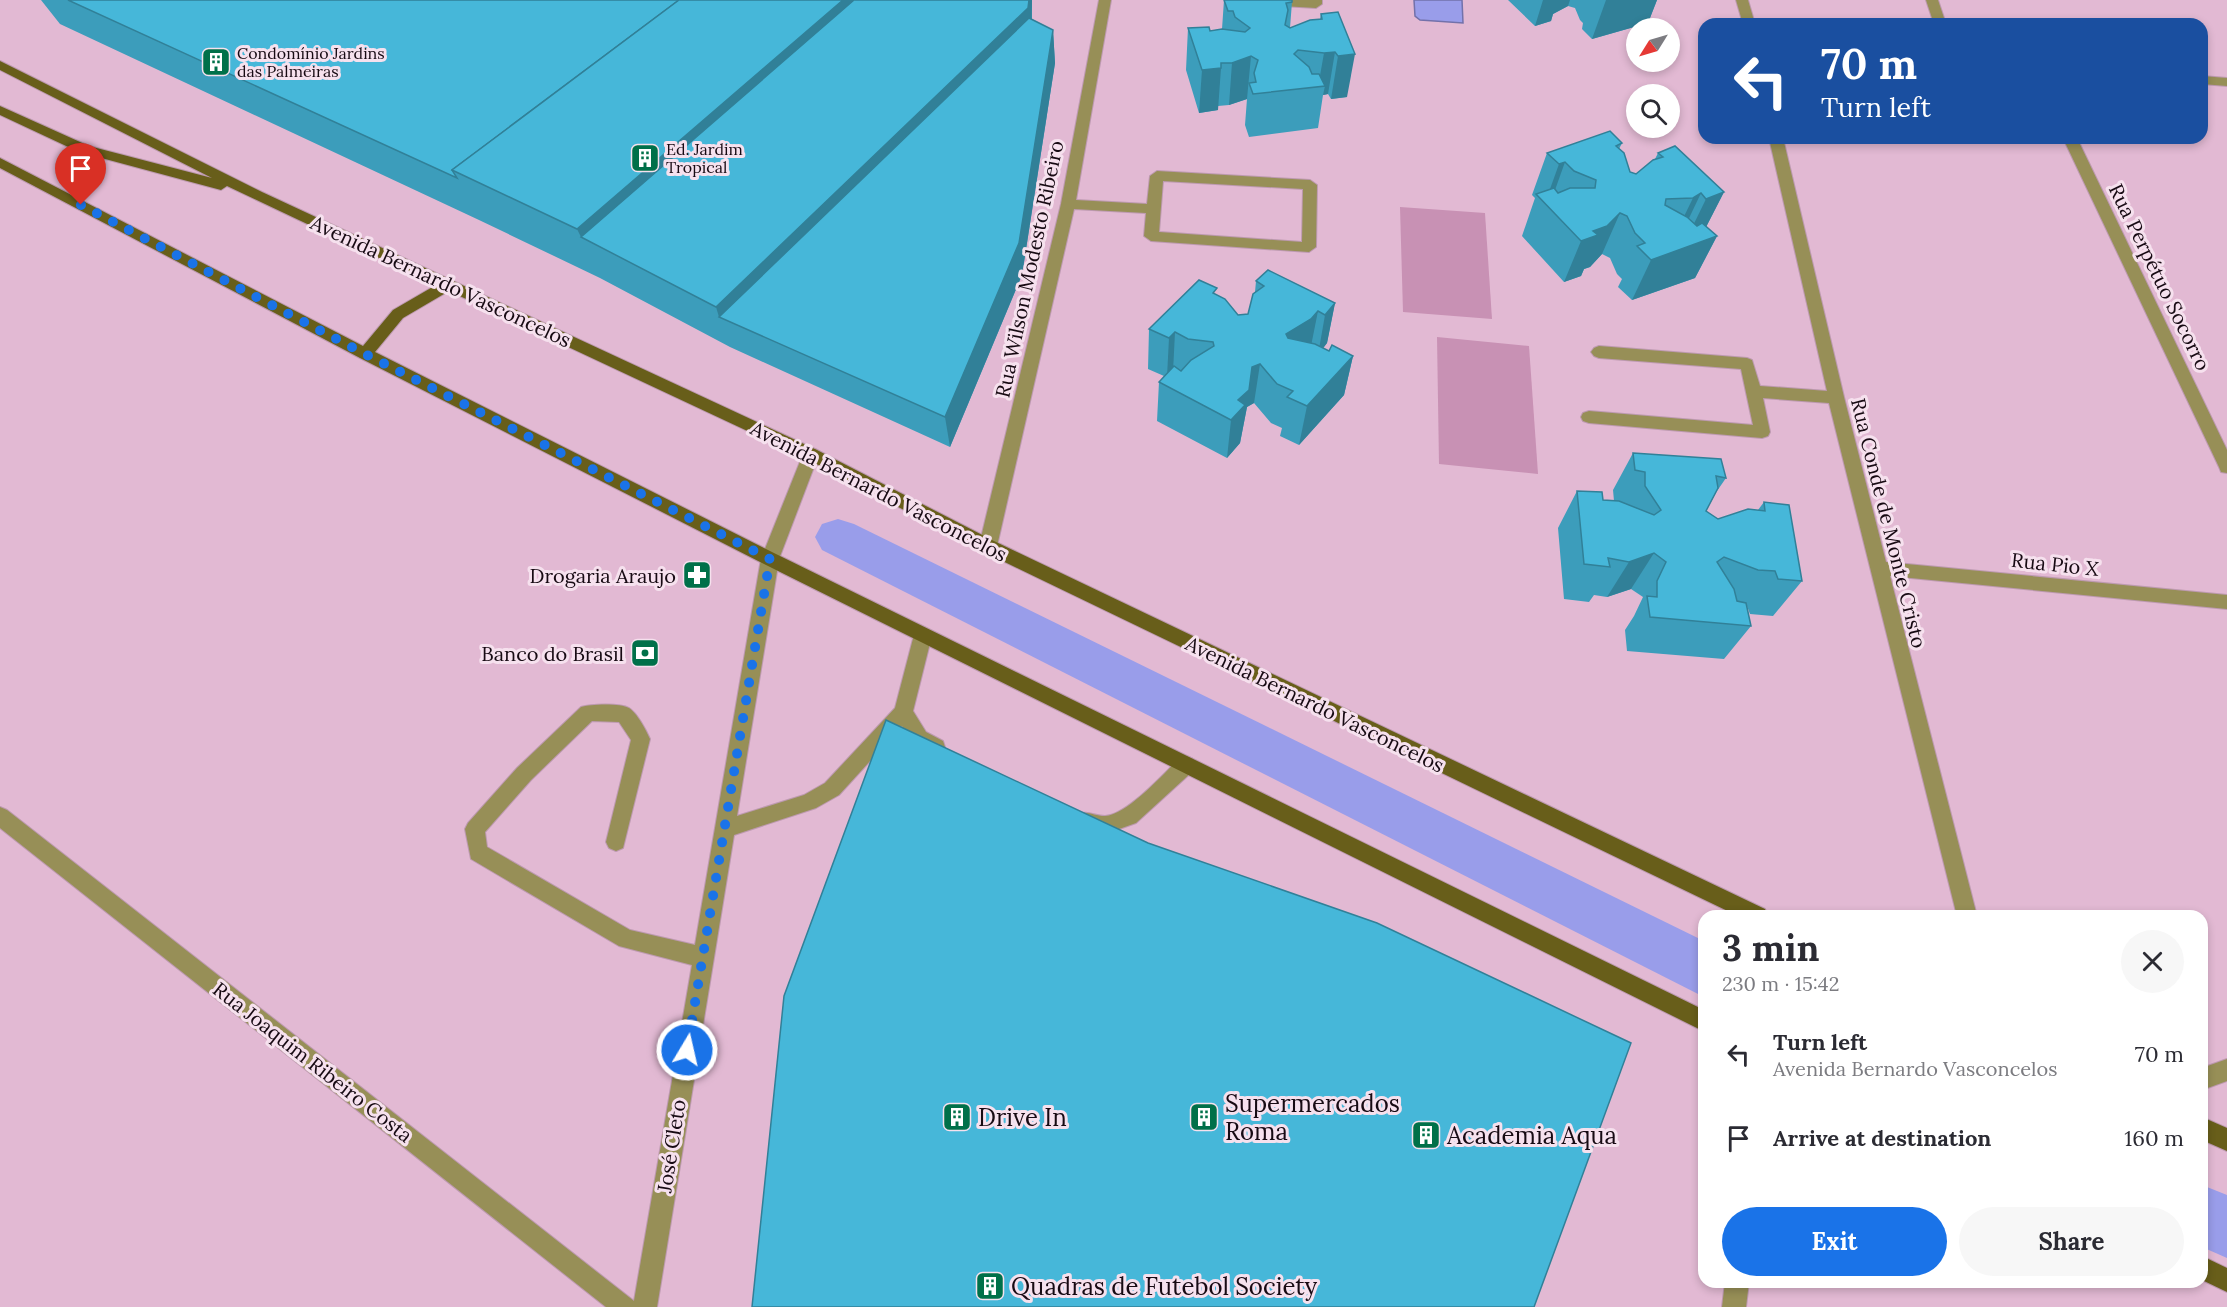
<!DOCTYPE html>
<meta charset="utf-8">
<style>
:root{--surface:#fff;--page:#f7f7f7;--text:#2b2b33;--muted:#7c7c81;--accent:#1a73e8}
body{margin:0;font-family:Lora,serif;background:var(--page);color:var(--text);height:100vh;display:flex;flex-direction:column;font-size:22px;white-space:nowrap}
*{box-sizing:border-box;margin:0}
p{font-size:20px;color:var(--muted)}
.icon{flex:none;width:33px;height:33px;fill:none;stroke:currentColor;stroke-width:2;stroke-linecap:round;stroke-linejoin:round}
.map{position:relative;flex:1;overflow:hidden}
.details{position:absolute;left:1698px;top:910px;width:510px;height:378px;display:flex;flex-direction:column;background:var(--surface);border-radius:18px;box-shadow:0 3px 9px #0003}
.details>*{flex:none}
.guide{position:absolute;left:1698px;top:18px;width:510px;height:126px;border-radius:18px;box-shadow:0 3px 9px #0003;background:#1a4fa0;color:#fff;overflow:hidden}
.needle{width:39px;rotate:233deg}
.fabs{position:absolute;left:1626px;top:18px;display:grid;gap:12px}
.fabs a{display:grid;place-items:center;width:54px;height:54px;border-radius:50%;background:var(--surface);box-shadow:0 3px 9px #0003;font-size:30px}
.pin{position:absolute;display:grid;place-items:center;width:51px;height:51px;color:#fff;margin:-62px -26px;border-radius:50% 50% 50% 0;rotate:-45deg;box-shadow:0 0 6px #0007}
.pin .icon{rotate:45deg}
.me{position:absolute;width:66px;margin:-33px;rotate:9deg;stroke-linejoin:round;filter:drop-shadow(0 0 4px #0008)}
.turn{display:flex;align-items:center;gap:21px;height:126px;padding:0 24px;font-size:27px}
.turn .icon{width:78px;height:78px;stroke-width:2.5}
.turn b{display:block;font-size:42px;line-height:51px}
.round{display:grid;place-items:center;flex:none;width:63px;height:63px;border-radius:32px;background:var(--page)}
.head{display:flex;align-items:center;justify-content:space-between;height:102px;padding:0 24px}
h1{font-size:36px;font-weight:700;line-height:45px}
.button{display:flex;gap:12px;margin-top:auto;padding:12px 24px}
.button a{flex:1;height:69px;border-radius:36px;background:var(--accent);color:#fff;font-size:24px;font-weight:700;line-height:69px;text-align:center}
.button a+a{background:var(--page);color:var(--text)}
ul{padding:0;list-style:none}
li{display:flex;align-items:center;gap:18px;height:84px;padding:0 24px}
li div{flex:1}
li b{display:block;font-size:22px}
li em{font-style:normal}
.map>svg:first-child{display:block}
.green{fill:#c891b4}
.water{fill:#999dea;stroke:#7271aa;stroke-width:1.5}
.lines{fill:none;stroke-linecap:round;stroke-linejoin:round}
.canal{fill:#999dea;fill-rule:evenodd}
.minor-casing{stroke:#bd9ab0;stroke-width:2}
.major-casing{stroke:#bd9ab0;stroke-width:2}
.minor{fill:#978f57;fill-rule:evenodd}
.major{fill:#685e1a;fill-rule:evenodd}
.wall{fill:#3c9dbb}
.shaded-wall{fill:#318098}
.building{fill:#46b7d9;stroke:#318098;stroke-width:1.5}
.route{stroke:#1a73e8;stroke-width:10;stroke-dasharray:0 18}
.labels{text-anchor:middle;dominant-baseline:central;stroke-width:6;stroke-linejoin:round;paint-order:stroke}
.far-poi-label{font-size:16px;fill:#170a13;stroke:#f6e1ee;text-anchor:start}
.street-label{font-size:20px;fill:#170a13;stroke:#f6e1ee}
.poi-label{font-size:20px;fill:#170a13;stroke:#f6e1ee;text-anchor:end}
.near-poi-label{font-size:24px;fill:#170a13;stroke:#f6e1ee;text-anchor:start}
</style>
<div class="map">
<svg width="2227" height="1307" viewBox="0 0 2227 1307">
<rect width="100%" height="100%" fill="#e2b9d3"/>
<!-- green -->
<g class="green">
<path d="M1400 207 1485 213 1492 319 1403 312Z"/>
<path d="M1437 337 1529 346 1538 474 1439 464Z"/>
</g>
<!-- water -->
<path class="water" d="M1414 0H1462L1463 23 1420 20 1415 16Z"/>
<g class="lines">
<!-- canal -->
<g class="canal">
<path d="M838 519 854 524 1704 941V997L822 550 815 537 822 524Z"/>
<path d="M2202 1185 2227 1195V1258L2202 1247Z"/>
</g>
<!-- minor casing -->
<g class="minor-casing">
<g id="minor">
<path d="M1099 0H1111L1076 200 1147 204 1150 176 1157 171 1310 180 1317 185 1316 247 1309 252 1151 241 1144 236 1146 213 1074 209 997 546 994 551 988 553 982 551 979 546 1061 204ZM1163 181 1303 189 1302 242 1159 232Z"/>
<path d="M1241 0H1322V4L1316 8 1247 4Z"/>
<path d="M1736 0H1748L1755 24H1743Z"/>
<path d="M1926 0H1938L1946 24H1934Z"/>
<path d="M2202 76 2227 78V86L2202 84Z"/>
<path d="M1769 138H1783L1844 397 1886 562 2227 595V609L1890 576 1977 916H1957L1829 403 1763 398 1770 432 1768 436 1762 438 1589 423 1583 421 1581 417 1583 413 1589 411 1753 425 1741 369 1599 358 1594 356 1591 352 1594 348 1599 346 1747 358 1752 360 1760 386 1827 391Z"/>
<path d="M2063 138H2077L2227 450V473L2221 472 2219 467Z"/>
<path d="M811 448 817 450 819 454 779 559 737 816 804 795 825 783 895 708 914 635 917 630 923 627 929 630 932 635 913 711 926 732 943 741 945 747 943 753 936 755C917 748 912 743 902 726L839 795 816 808 734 835 657 1307H606L0 828V807L7 810 634 1301 692 965 619 946 471 859 465 829 468 823 517 768 581 707C590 704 621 703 629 708 637 713 646 730 650 739L623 848 616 851 609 848 606 842 631 740 619 722 592 721 531 780 485 832 487 847 630 930 695 945 761 559 803 454 805 450Z"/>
<path d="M1186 756 1193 759 1195 765 1193 771 1136 823 1105 834 1077 826 1074 820 1077 814C1088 810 1094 816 1105 816 1127 815 1163 774 1179 759Z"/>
<path d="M2227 1059V1081L2202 1090V1068Z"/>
<path d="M1725 1282H1749L1746 1307H1722Z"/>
</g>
</g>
<!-- major casing -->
<g class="major-casing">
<g id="major">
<path d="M0 61 262 192 817 450 994 541 1765 909 1768 916H1738L982 551 805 458 449 291 403 318 375 352 776 554 1704 1010V1032L1697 1028 764 564 360 358 0 168V158L363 346 393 310 436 285 227 186 221 190 79 152 0 115V106L89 146 212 178 0 70Z"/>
<path d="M2202 1117 2227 1128V1151L2202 1140Z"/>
<path d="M2202 1256 2227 1268V1292L2202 1280Z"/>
</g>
</g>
<!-- minor -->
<use href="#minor" class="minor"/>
<!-- major -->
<use href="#major" class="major"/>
</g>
<!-- wall -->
<g class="wall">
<path d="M41 0H1032V19L1053 30 1055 63 1022 275 950 447 730 347 600 278 479 220 60 24Z"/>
<path d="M1224 0 1292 2 1290 28 1320 19 1321 14 1338 12 1347 97 1331 99 1328 94 1323 95 1318 128 1249 137 1245 125 1247 99 1229 105 1218 106V110L1199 113 1186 70 1188 28 1210 31 1222 29Z"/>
<path d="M1508 0H1657L1648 23 1592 39 1582 29 1583 23 1580 20 1575 8 1568 6 1553 14 1551 21 1535 26Z"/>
<path d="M1622 143 1619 149 1630 172 1636 174 1655 159 1658 153 1724 192 1706 227 1717 236 1695 278 1632 300 1618 287 1622 279 1617 274 1610 258 1602 254 1590 267 1584 269 1581 276 1564 282 1522 236 1535 198 1532 195 1547 153Z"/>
<path d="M1256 281 1335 303 1327 343 1323 348 1329 351 1353 356 1344 395 1299 445 1280 436 1282 428 1271 423 1254 403 1247 407 1240 443 1227 458 1157 421 1159 382 1164 376 1148 369 1149 329 1216 295 1238 315 1248 314 1255 292Z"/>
<path d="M1633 453 1726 478 1717 491 1706 511 1718 519 1758 510 1764 502 1802 581 1773 616 1750 614 1747 606 1751 626 1724 659 1627 651 1625 630 1634 616 1643 597 1631 589 1607 597 1594 595 1589 602 1564 599 1558 528 1577 491 1603 500 1614 501 1613 490Z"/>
</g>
<!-- shaded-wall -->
<g class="shaded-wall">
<path d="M843 0H900L581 237 577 229Z"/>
<path d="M1029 0H1032L1031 50 719 317 716 307Z"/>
<path d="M1543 0H1570L1568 6 1553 14 1551 21 1535 26Z"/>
<path d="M1606 0H1657L1648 23 1592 39Z"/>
<path d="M1053 30 1055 63 1022 275 950 447 945 417Z"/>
<path d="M1335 52 1328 94 1323 95 1325 86 1318 87 1324 53Z"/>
<path d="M1355 54 1347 97 1331 99 1338 56Z"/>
<path d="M1251 56 1247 99 1229 105 1232 63Z"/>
<path d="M1221 68 1218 110 1199 113 1202 70Z"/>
<path d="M1565 162 1550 204 1545 203 1559 164Z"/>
<path d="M1724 192 1703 233 1686 240 1706 199Z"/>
<path d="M1701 193 1681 235 1673 239 1693 198Z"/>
<path d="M1620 213 1602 254 1590 267 1584 269 1581 276 1564 282 1581 241 1593 231Z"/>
<path d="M1717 236 1695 278 1632 300 1651 260Z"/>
<path d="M1335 303 1327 343 1318 355 1325 315Z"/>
<path d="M1318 311 1310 351 1279 374 1286 334Z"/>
<path d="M1175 332 1173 372 1167 377 1169 338Z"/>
<path d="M1353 356 1344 395 1299 445 1307 406Z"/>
<path d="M1260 364 1254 403 1247 407 1240 443 1227 458 1231 420 1238 400 1252 367Z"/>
<path d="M1654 553 1631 589 1607 597 1629 562Z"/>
</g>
<!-- building -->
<g class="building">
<path d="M68 0H679L452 170 457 178Z"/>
<path d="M679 0H843L577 229 452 170Z"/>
<path d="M854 0H1029L1028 8 716 307 581 237Z"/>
<path d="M1224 0H1292V2L1286 3 1288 10 1285 25 1290 28 1310 20 1322 19 1321 14 1338 12 1355 54 1338 56 1335 52 1324 53 1298 50 1294 54 1309 67 1312 74H1319L1325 86 1253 94 1249 83 1256 82 1254 73 1258 60 1251 56 1232 63H1221V68L1202 70 1188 28 1209 27 1210 31 1222 29 1245 32 1250 28 1235 17 1233 11H1228Z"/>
<path d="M1029 18 1053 30 1019 243 945 417 719 317Z"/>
<path d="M1610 131 1622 143 1616 146 1624 153 1630 172 1636 174 1653 160 1663 157 1658 153 1675 146 1724 192 1706 199 1701 193 1693 198 1666 199 1665 205 1687 217 1697 226 1702 223 1717 236 1651 260 1637 246 1645 243 1635 233 1627 216 1620 213 1607 226 1593 231 1598 235 1581 241 1536 194 1554 188 1558 193 1570 188H1595L1596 180 1574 171 1565 162 1559 164 1547 153Z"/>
<path d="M1268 270 1335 303 1325 315 1318 311 1311 319 1286 334 1288 338 1315 344 1329 351 1332 345 1353 356 1307 406 1287 397 1293 391 1277 384 1260 364 1252 367 1249 390 1238 400 1245 405 1231 420 1159 382 1174 366 1181 371 1191 360 1214 346 1213 342 1188 339 1175 332 1169 338 1149 329 1199 280 1217 288 1213 293 1225 299 1238 315 1248 314 1253 294 1264 286 1256 281Z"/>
<path d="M1633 453 1721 459 1726 478 1716 476 1718 488 1706 511 1718 519 1748 509 1765 511 1764 502 1789 505 1802 581 1778 579 1775 571 1758 570 1724 557 1717 562 1734 589 1737 601 1746 603 1751 626 1650 617 1647 596 1657 597V581L1666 562 1654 553 1629 562 1608 558 1610 567 1584 564 1577 491 1602 492 1603 500 1619 501 1654 515 1661 510 1645 486V472L1635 470Z"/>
<path d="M886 720 1148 843 1377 923 1631 1043 1534 1307H752L784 996Z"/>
</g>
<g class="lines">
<!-- route -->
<path class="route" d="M81 205 365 354 770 559 687 1050"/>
</g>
<!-- icons -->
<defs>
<g id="building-square" transform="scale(1.5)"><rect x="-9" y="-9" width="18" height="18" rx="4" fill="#007049" stroke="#f6e1ee"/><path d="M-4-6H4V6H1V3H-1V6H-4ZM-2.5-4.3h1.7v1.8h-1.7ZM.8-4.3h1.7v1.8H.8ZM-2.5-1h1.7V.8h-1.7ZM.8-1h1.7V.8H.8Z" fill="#fff"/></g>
<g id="pharmacy-square" transform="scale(1.5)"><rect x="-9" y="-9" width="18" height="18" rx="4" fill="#007049" stroke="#f6e1ee"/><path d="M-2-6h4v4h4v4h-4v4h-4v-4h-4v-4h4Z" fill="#fff"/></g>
<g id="bank-square" transform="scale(1.5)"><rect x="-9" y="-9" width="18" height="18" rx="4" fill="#007049" stroke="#f6e1ee"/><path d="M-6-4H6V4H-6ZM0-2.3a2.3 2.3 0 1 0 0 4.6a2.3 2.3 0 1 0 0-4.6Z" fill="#fff"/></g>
</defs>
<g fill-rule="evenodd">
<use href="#building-square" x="216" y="62"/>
<use href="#building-square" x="645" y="158"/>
<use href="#pharmacy-square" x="697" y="575"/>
<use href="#bank-square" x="645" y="653"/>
<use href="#building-square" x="957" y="1117"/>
<use href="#building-square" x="1204" y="1117"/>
<use href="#building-square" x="1426" y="1135"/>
<use href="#building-square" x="990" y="1286"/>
</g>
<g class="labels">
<!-- far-poi labels -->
<g class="far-poi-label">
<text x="237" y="53">Condomínio Jardins<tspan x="237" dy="18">das Palmeiras</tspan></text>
<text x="666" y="149">Ed. Jardim<tspan x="666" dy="18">Tropical</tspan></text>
</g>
<!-- street labels -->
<g class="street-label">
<text transform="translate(1029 269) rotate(-78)">Rua Wilson Modesto Ribeiro</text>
<text transform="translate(2160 277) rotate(64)">Rua Perpétuo Socorro</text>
<text transform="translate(441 281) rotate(25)">Avenida Bernardo Vasconcelos</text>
<text transform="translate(879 491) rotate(27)">Avenida Bernardo Vasconcelos</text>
<text transform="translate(1889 523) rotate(76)">Rua Conde de Monte Cristo</text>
<text transform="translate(2055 564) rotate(6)">Rua Pio X</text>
<text transform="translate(1315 704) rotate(26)">Avenida Bernardo Vasconcelos</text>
<text transform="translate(313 1062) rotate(38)">Rua Joaquim Ribeiro Costa</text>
<text transform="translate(671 1146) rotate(-81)">José Cleto</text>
</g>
<!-- poi labels -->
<g class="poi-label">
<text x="676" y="575">Drogaria Araujo</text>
<text x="624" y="653">Banco do Brasil</text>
</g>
<!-- near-poi labels -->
<g class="near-poi-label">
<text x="1225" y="1103">Supermercados<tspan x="1225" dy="28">Roma</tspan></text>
<text x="978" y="1117">Drive In</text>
<text x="1447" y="1135">Academia Aqua</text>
<text x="1011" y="1286">Quadras de Futebol Society</text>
</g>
</g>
</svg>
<div class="fabs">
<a><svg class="needle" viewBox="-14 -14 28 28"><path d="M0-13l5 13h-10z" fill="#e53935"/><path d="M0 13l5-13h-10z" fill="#7c7c81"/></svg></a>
<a><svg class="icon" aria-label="search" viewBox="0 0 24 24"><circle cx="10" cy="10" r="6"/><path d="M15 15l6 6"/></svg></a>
</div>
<div class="pin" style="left:81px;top:205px;background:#d93025"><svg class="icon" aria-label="arrive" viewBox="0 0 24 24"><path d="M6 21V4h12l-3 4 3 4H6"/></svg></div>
<svg class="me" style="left:687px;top:1050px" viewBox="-20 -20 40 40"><circle r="17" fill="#1a73e8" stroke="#fff" stroke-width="3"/><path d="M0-11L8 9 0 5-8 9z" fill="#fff"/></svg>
<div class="guide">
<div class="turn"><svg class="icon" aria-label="left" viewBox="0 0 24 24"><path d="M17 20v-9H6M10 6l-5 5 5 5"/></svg><div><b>70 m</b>Turn left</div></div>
</div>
<section class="details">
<div class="head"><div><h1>3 min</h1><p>230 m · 15:42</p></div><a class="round"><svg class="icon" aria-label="close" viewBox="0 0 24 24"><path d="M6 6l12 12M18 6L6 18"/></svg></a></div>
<ul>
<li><svg class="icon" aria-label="left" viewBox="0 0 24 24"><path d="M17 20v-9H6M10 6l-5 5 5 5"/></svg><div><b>Turn left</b><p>Avenida Bernardo Vasconcelos</p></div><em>70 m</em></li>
<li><svg class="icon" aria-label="arrive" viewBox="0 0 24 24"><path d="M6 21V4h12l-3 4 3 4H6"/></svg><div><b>Arrive at destination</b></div><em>160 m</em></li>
</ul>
<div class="button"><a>Exit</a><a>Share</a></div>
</section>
</div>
